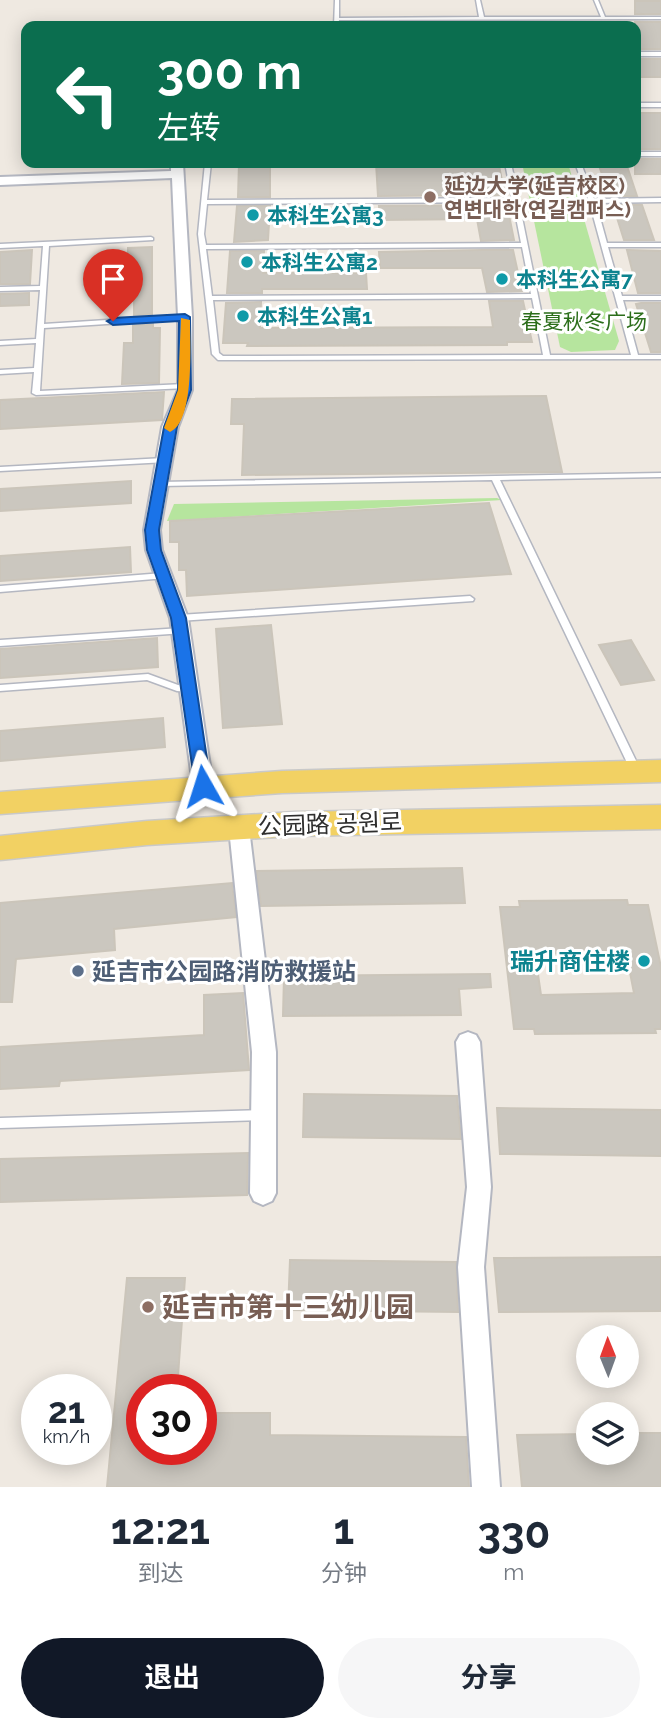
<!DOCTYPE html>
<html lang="zh">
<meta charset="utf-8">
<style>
:root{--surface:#fff;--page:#f6f6f7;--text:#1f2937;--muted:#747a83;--accent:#111827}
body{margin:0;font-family:Raleway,"Noto Sans SC","Noto Sans KR",sans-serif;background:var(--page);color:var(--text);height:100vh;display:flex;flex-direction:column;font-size:26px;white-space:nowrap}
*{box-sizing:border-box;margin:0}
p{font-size:23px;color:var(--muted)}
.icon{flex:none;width:38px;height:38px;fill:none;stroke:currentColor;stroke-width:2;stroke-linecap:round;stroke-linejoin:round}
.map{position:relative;height:1487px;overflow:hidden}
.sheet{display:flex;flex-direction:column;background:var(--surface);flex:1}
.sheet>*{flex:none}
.banner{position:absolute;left:21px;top:21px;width:620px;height:147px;border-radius:14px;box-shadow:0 4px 18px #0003;background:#0b6e4f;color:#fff;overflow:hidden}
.needle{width:46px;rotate:359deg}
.tools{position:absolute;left:576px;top:1325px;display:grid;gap:14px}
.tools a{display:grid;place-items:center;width:63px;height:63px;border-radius:50%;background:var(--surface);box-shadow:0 4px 18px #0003;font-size:35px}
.speed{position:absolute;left:21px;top:1374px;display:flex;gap:14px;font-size:35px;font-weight:700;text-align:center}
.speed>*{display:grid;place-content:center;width:91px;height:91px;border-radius:50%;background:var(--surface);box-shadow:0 4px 18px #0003;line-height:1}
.speed small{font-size:18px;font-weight:400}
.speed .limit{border:10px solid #d22;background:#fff;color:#111}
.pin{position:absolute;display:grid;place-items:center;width:60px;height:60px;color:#fff;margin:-72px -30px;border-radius:50% 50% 50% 0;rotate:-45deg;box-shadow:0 0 7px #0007}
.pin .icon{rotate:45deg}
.me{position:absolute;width:77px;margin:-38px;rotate:354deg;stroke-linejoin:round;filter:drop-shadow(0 0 5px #0008)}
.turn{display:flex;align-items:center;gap:24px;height:147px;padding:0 21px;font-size:32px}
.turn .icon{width:91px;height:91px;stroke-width:2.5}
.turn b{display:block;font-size:49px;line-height:60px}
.eta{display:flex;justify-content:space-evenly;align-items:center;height:119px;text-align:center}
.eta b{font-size:42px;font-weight:700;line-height:49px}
.button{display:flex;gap:14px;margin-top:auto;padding:14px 21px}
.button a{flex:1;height:80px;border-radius:42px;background:var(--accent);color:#fff;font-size:28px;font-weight:700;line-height:80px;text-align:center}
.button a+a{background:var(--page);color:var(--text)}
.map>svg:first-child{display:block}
.green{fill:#b6e59e}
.building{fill:#cbc7bf;stroke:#cbc5ba;stroke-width:2;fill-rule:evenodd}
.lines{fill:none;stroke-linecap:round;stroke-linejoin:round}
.service-casing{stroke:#b4b7c1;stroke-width:3}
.minor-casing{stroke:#b4b7c1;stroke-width:4}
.primary-casing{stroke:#c9c9c9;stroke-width:3}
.service{fill:#fff;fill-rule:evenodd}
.minor{fill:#fff;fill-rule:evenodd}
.primary{fill:#f2d163;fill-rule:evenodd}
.route{fill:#1a73e8;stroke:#114b97;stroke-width:2}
.slow{fill:#f59e0b}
.education-dot{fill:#8d6e63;stroke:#fff;stroke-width:2.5}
.culture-dot{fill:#0f9aa8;stroke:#fff;stroke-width:2.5}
.service-dot{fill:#5c6f8a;stroke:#fff;stroke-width:2.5}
.labels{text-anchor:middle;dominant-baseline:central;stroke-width:6;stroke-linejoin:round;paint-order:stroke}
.far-education-label{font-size:21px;font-weight:bold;fill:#785e54;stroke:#fff;text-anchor:start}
.far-culture-label{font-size:21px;font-weight:bold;fill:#0d838f;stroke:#fff;text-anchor:start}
.far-park-label{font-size:21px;fill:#2c6e1b;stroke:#fff}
.street-label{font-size:24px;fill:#2e2e2e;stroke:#fff}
.culture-label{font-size:24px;font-weight:bold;fill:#0d838f;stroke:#fff;text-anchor:end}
.service-label{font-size:24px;font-weight:bold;fill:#4e5e75;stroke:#fff;text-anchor:start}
.near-education-label{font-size:28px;font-weight:bold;fill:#785e54;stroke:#fff;text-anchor:start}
</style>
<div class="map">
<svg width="661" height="1487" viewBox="0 0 661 1487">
<rect width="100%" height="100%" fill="#efe9e1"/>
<!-- green -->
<g class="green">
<path d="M522 163H568L619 341 615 350 571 352 560 347Z"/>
<path d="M497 498 502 500 167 521 174 504Z"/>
</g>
<!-- building -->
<g class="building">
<rect x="635" y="1" width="26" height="13"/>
<rect x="635" y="22" width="26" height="27"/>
<rect x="635" y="59" width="26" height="18"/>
<rect x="635" y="113" width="26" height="36"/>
<rect x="635" y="159" width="26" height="15"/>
<path d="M239 163H270V197H238Z"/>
<path d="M376 163 499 166 505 195 378 196Z"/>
<path d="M598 163H626L637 196H610Z"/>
<path d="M507 205 514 240 481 241 477 219 380 220 379 206Z"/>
<path d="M613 205H642L654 240H624Z"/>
<path d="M237 206H270L268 240 234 242Z"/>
<path d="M152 247V314L134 316V301H128L127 288 128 248Z"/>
<path d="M32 250 30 284H0V252Z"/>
<path d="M482 250H513L522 291 487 292 482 268H380L379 252Z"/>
<path d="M627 250 661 251V293H638Z"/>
<path d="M230 251H264L263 273H366L367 289H262V293H227Z"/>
<path d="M29 293V305L0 306V294Z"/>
<path d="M489 301H523L532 342H507V345L247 346 248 343H223L226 303 261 302 260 328 493 327Z"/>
<path d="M641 303H661V352H651L636 304Z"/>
<path d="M153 324V328H160L159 383 122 384 124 343H133V325Z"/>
<path d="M164 392 162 420 0 429V400Z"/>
<path d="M546 396 562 472 242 475 244 424H231L232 399Z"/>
<path d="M131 481V503L0 511V489Z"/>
<path d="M489 503 511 574 187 596 186 570H179V542H170V521Z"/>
<path d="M130 547 131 572 0 581V556Z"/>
<path d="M271 625 282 724 223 728 216 629Z"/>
<path d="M157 638 158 667 0 678V649Z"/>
<path d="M631 640 654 680 621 685 599 645Z"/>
<path d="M163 718 165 747 0 761V731Z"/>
<path d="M462 868 465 903 261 906 257 875V871Z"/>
<path d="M232 883 236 917 114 929 115 950 16 959 12 1002H0V903Z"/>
<path d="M627 900 628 905H648L661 967V1029H655L656 1033 535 1034 534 1029H514L500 907H520L519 901ZM626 952 634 993 541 995 535 954Z"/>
<path d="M490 974 491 987 459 989 461 1015 283 1016 284 976Z"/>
<path d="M243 993 249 1070 60 1081 59 1086 0 1089V1047L204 1035V995Z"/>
<path d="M304 1094 457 1096 461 1139 303 1137Z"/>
<path d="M497 1108 661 1110V1156L500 1154Z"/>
<path d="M248 1153 247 1195 0 1202V1159Z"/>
<path d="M661 1257V1311L499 1312 494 1258Z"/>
<path d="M290 1260 456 1262 458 1312 288 1310Z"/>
<path d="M127 1278H185L177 1390H142V1449H201V1413H270V1435L466 1437 469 1487H107Z"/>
<path d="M626 1433H661V1487H522L517 1435 588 1434V1452H626Z"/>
</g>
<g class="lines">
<!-- service casing -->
<g class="service-casing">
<g id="service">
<path d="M335 0H339V18L479 17 476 0H480L484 17H601L594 0H598L605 17H661V19L339 20 338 26H334Z"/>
<rect x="635" y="52" width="26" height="4"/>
<rect x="635" y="103" width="26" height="4"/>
<rect x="635" y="152" width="26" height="4"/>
<path d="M205 163H211L207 200 512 198 505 163H511L550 355H631L589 201 575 163H581L594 199 661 198V202L596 203 607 243H661V247H608L622 296H661V300H623L638 355H661V359L218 360 212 354 198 234ZM513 202 521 243 206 245 204 234 207 204ZM522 247 531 294 212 296 206 249ZM532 298 543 355 223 356 219 353 213 300Z"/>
<path d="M151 237 153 238V240L49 246 44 324 185 315 188 317 185 319 44 328 40 391 184 384 188 386 187 388 36 395 32 393 34 372 0 374V370L34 368 36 343 0 345V341L36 339 40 290 0 291V287L40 286 43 246 0 248V244Z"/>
<path d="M164 458 168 460 167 462 0 471V467Z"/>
<path d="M661 473V477L500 480 641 771 636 775 631 771 492 480 160 486 156 484 160 482Z"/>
<path d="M163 573 166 574 167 576 166 578 0 592V586Z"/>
<path d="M470 596 474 599 473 601 179 621 175 618 179 615Z"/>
<path d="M181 628 185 631 184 633 0 646V640Z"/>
<path d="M148 674 178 685 193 687 195 689 190 692 177 691 147 680 0 691V685Z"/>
<path d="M262 1110 266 1111 268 1115 266 1119 262 1120 0 1128V1118Z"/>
</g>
</g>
<!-- minor casing -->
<g class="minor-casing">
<g id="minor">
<path d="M171 163H183L192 317V390L178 427 160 530 162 550 188 618 213 786 210 791H196L193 786 170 618 146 550 144 530 162 427 178 390V317L172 178 0 185V177L171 171Z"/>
<path d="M239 820 246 823 249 828 276 1052V1193L272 1201 263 1205 254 1201 250 1193 252 1052 229 828 232 823Z"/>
<path d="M468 1032 476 1035 480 1042 491 1187 484 1267 500 1487H472L458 1267 467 1187 456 1042 460 1035Z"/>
</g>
</g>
<!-- primary casing -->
<g class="primary-casing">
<g id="primary">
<path d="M661 760V782L282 793 0 814V792L282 771Z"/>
<path d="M661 805V829L295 836 147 845 0 860V836L147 821 295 812Z"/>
</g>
</g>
<!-- service -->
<use href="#service" class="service"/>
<!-- minor -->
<use href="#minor" class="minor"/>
<!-- primary -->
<use href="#primary" class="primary"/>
</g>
<!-- route -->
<path class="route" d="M185 314 190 317 191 390 177 427 159 530 161 550 186 618 211 786 203 792 195 786 171 618 147 550 145 530 164 427 178 390 179 321 113 325 107 321 113 318Z"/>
<!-- slow -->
<path class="slow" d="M181 318 190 320C190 343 195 422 170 432L164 428 178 390Z"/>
<!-- markers -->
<g class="education-dot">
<circle cx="430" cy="197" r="7"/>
<circle cx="148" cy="1307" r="7"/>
</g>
<g class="culture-dot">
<circle cx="253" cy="215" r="7"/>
<circle cx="247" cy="262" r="7"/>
<circle cx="502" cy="279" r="7"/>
<circle cx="243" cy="316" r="7"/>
<circle cx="644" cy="961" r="7"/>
</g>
<circle class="service-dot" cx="78" cy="971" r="7"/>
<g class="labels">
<!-- far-education labels -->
<g class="far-education-label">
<text x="444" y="185">延边大学(延吉校区)<tspan x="444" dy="24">연변대학(연길캠퍼스)</tspan></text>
</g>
<!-- far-culture labels -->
<g class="far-culture-label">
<text x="267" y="215">本科生公寓3</text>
<text x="261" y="262">本科生公寓2</text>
<text x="516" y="279">本科生公寓7</text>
<text x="257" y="316">本科生公寓1</text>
</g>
<!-- far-park labels -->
<g class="far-park-label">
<text x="584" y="321">春夏秋冬广场</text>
</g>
<!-- street labels -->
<g class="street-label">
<text transform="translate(330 824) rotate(-2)">公园路 공원로</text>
</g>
<!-- culture labels -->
<g class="culture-label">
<text x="630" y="961">瑞升商住楼</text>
</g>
<!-- service labels -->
<g class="service-label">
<text x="92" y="971">延吉市公园路消防救援站</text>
</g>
<!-- near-education labels -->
<g class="near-education-label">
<text x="162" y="1307">延吉市第十三幼儿园</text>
</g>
</g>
</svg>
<div class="tools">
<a><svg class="needle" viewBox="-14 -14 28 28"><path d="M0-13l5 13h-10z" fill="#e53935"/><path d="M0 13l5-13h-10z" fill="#747a83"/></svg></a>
<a><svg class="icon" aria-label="layers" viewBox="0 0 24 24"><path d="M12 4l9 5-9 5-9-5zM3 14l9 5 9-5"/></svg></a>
</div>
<div class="speed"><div>21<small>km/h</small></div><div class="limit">30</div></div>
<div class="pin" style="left:113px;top:321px;background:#d93025"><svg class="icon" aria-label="arrive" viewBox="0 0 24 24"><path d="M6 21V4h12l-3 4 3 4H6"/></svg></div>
<svg class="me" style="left:203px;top:786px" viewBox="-20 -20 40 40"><path d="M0-17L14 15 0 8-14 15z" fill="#1a73e8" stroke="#fff" stroke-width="4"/></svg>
<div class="banner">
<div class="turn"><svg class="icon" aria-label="left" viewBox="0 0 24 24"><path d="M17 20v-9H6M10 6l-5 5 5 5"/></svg><div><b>300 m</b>左转</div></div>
</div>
</div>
<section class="sheet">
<div class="eta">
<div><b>12:21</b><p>到达</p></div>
<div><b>1</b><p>分钟</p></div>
<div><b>330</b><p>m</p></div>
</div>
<div class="button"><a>退出</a><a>分享</a></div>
</section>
